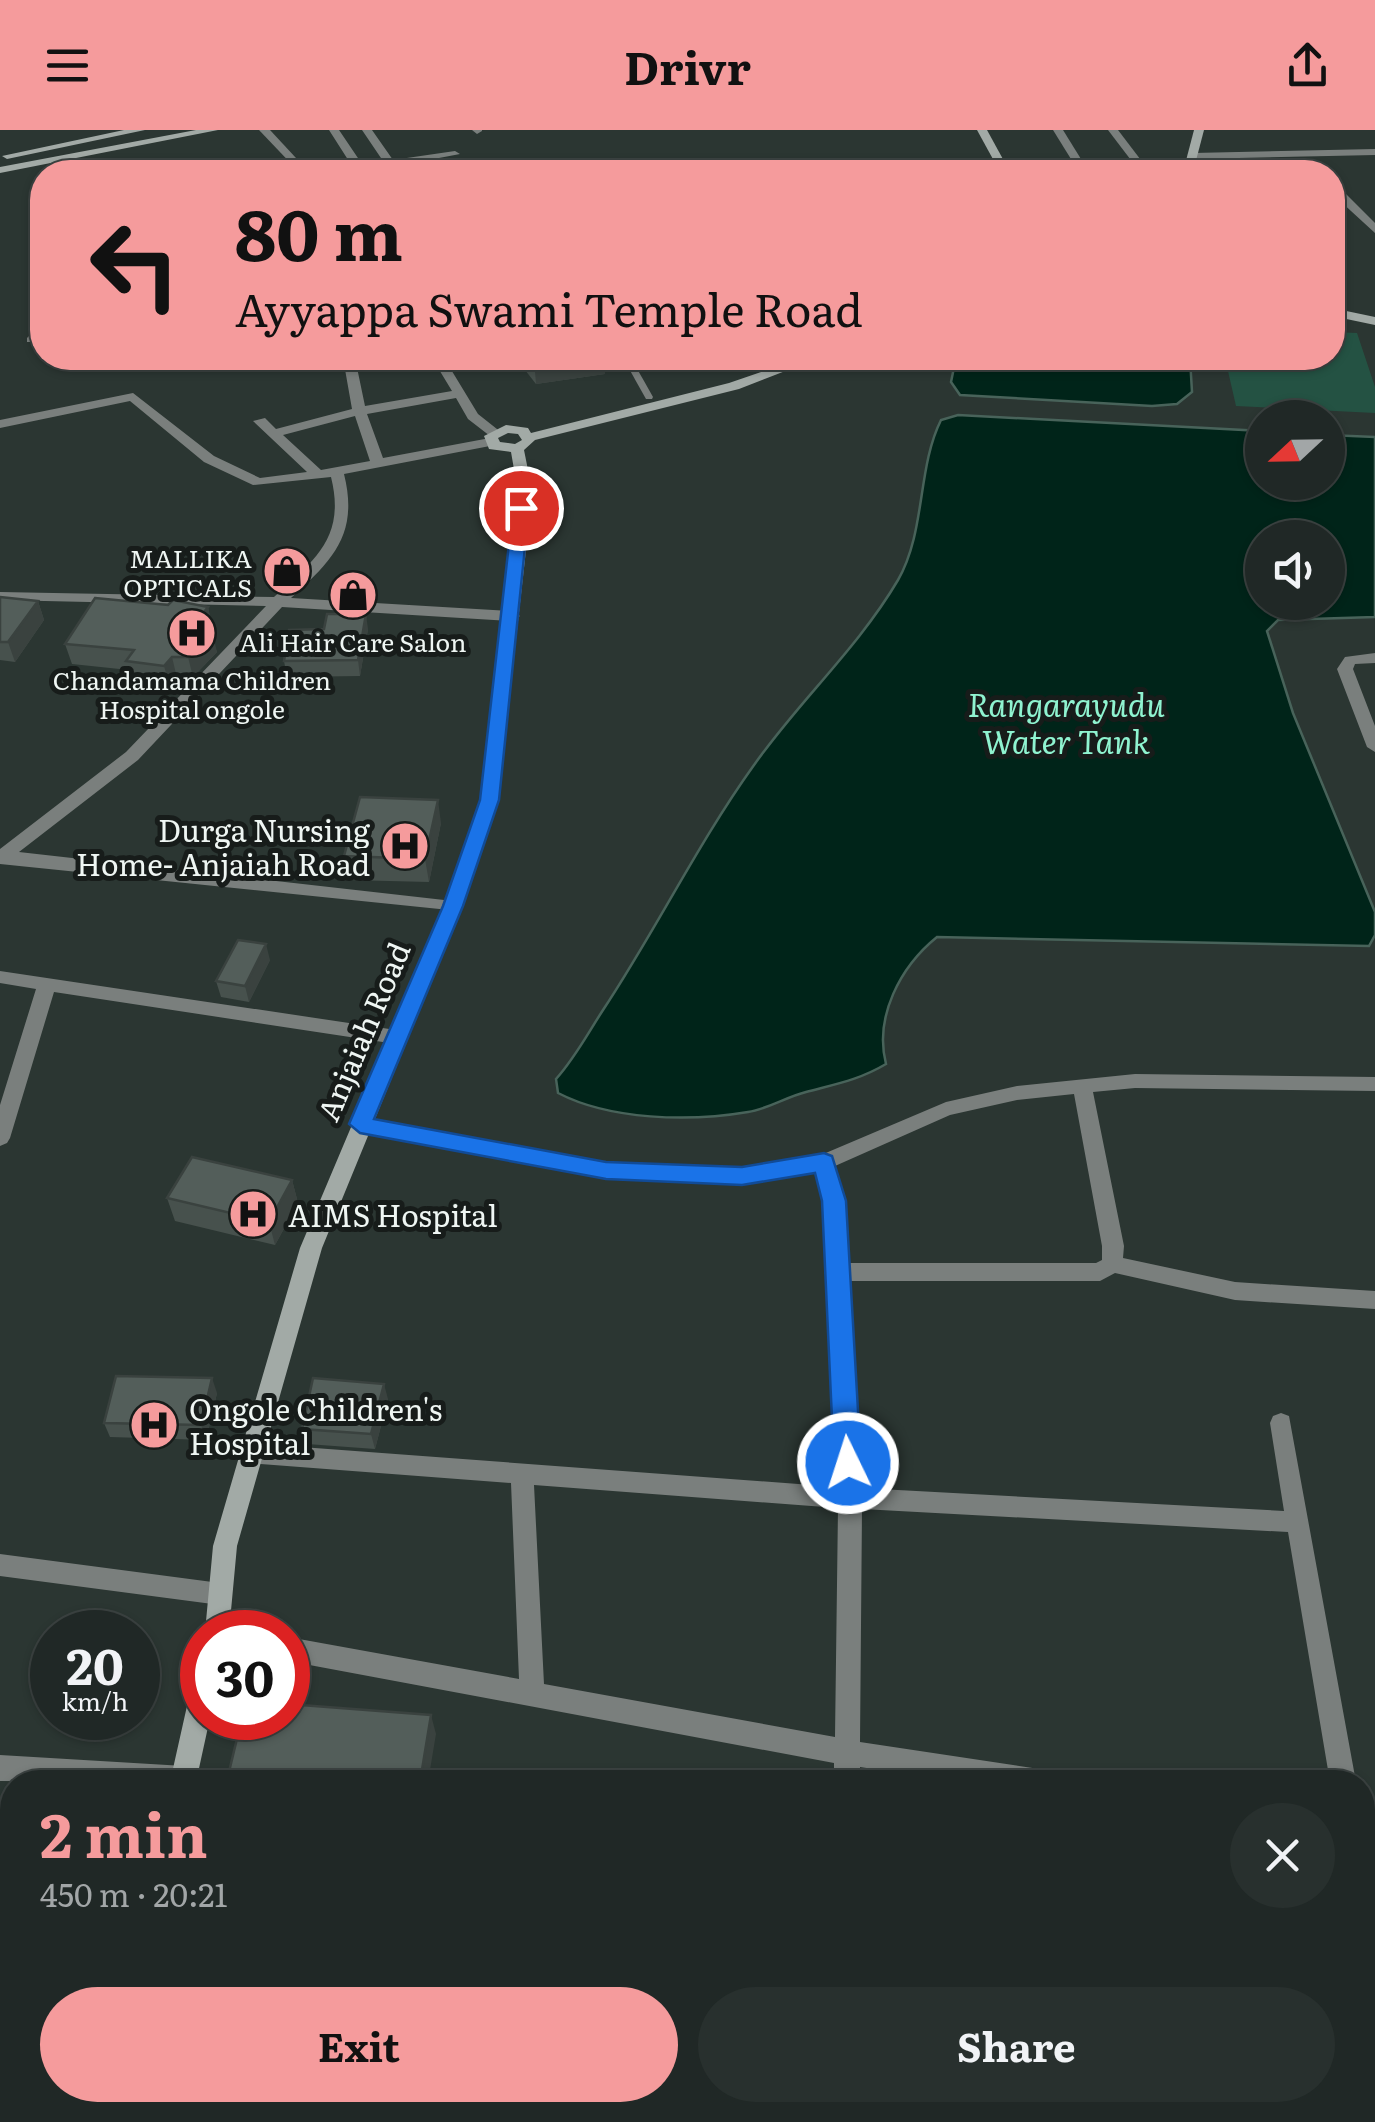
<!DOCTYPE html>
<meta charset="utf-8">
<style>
:root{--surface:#202826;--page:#28302e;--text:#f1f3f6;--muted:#a2a6a7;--line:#3d4443;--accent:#f59b9c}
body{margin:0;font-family:Literata,serif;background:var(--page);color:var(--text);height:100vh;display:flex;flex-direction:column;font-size:38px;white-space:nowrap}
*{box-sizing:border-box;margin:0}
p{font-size:32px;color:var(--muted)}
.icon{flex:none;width:55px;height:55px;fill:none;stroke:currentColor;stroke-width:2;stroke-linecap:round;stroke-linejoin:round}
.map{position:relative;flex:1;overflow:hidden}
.details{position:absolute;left:0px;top:1640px;width:1375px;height:352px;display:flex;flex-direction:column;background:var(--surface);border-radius:40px 40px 0 0;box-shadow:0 2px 8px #0004,0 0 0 2px var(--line)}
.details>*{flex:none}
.banner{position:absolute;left:30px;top:30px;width:1315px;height:210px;border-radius:40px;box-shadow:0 2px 8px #0004,0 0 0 2px var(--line);background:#f59b9c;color:#111;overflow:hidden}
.needle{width:65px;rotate:248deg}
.fabs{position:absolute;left:1245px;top:270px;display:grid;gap:20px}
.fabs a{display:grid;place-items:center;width:100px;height:100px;border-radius:50%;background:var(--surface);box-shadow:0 2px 8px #0004,0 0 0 2px var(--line);font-size:50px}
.speed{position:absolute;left:30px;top:1480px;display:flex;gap:20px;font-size:50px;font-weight:700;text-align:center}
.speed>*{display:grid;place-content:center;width:130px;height:130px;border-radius:50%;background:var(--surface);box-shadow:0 2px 8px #0004,0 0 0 2px var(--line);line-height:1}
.speed small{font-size:25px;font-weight:400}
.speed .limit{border:15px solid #d22;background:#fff;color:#111}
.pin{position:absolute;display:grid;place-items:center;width:85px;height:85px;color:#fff;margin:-42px;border:5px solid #fff;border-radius:50%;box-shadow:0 2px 10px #0007}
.me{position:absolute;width:110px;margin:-55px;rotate:356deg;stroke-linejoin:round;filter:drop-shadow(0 0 8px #0008)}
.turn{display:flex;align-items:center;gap:35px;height:210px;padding:0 40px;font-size:45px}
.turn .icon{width:130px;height:130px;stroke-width:2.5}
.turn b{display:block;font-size:70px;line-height:85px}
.round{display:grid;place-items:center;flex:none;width:105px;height:105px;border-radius:52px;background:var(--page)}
.summary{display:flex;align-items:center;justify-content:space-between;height:170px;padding:0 40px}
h1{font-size:60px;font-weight:700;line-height:75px;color:var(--accent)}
.primary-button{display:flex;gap:20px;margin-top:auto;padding:20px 40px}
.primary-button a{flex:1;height:115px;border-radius:60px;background:var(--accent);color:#111;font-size:40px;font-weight:700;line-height:115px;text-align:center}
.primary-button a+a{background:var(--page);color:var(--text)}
header{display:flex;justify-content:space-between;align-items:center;height:130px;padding:0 40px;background:var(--accent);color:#111;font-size:45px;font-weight:700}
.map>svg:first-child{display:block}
.green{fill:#245243}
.water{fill:#002419;stroke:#48635a;stroke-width:2.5;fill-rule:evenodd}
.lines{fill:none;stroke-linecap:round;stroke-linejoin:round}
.lane{fill:#7a7f7d;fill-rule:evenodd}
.street{fill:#7a7f7d;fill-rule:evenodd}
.secondary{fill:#a2aaa6;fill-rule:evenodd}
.wall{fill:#47514d}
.shaded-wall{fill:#3a423f}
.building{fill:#535e5a;stroke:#3a423f;stroke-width:2.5}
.route{fill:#1a73e8;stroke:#114b97;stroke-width:2.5}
.labels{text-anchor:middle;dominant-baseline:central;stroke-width:10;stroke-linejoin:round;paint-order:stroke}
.far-poi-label{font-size:25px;fill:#eff6f3;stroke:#171c1a}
.poi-label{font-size:30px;fill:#eff6f3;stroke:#171c1a;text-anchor:start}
.street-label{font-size:30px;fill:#eff6f3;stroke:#171c1a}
.water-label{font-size:32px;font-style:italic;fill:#8ff3d0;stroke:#171c1a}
</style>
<header><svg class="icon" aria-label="menu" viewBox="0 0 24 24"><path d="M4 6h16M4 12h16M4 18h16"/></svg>Drivr<svg class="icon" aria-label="share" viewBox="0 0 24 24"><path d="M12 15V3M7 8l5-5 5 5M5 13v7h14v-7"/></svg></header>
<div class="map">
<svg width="1375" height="1992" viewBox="0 0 1375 1992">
<rect width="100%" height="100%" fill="#2b3632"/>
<!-- green -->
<path class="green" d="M1333 202 1357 203 1375 257V283L1236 276 1225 228H1332Z"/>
<!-- water -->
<g class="water">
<path d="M956 228H1190L1192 262 1177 274 1152 276 960 265 951 252Z"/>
<path d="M958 285 1262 301V352H1328V305L1375 307V487L1278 490 1267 501 1293 583 1375 782V805L1369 816 937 807C900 837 874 887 886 934 859 950 836 954 806 962 786 967 768 979 748 982 689 992 610 990 558 963L556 949C575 928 588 903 603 880 656 800 698 713 754 635 799 571 858 518 898 450 926 401 917 338 941 290ZM1262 408H1328V472H1262Z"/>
</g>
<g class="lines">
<!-- lane -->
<g class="lane">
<path d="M184 34 192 42H185L182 39 163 42H150Z"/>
<path d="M42 66V70L40 71 42 86 38 84 32 69Z"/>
<path d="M39 196H42V202L33 212H27V208Z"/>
<path d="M623 228H631L653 267 652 269H646Z"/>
</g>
<!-- street -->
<g class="street">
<path d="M259 0H270L309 42H299Z"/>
<path d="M329 0H339L362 34 383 31 362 0H372L393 30 455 21 460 24 397 36 399 42H391L387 37 367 42H327L352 36Z"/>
<path d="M472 0H482V1L477 4Z"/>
<path d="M1053 0H1063L1089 42H1079Z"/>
<path d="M1108 0H1118L1150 42H1140Z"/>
<path d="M1375 19V25L1193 29 1188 26 1193 23Z"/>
<path d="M1332 64H1346L1375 93V103L1339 70H1332Z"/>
<path d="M343 228H355L365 276 452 261 432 228H444L478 284 502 303 490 306 468 289 456 268 367 284 383 328 490 308 497 312 490 316 344 344C359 404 333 430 291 468L512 481 520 486 512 491 282 477 138 630 19 722 453 771 459 773 462 777 459 781 0 734V719L126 622 266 476 0 470V462L274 467C315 430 346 407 331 347L253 355 204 332 130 271 0 298V290L133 263 214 326 260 348 307 342 253 291 265 288 276 299 352 279ZM355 286 370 331 321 340 283 305Z"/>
<path d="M1375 523V533L1355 534 1353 539 1375 596V622L1367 617 1337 539 1345 527Z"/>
<path d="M0 841 396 900 406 907 396 914 54 862 10 1008 7 1013 0 1016V975L36 859 0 853Z"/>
<path d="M1135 944 1375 947V961L1135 958 1093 962 1124 1116 1123 1128 1235 1152 1375 1161V1179L1235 1170 1115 1143 1100 1151H849L861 1358 1284 1381 1270 1293 1273 1286 1281 1283 1289 1286 1356 1652H1330L1288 1402 862 1379 860 1612 1039 1639 1048 1643 1052 1652H958L860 1637V1652H834V1633L288 1531V1507L519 1549 511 1353 248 1333 240 1330 236 1323 240 1316 248 1313 838 1357 827 1148 824 1142 827 1137 824 1071 816 1041 742 1054 606 1049 360 1002 353 999 350 994 353 989 360 986 606 1033 742 1038 821 1025 946 972 1017 956ZM1074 964 1102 1116V1130L1096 1133H848L844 1071 835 1036 950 985 1017 970ZM534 1355 838 1378 835 1607 544 1554Z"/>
<path d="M0 1424 220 1453 229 1456 232 1464 229 1472 220 1475 0 1446Z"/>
<path d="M0 1625 184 1636 193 1640 197 1649 196 1652 0 1651Z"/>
<path d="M1362 1690 1375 1694V1720L1362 1717Z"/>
<path d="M1362 1778 1372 1782 1375 1790V1905L1365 1901 1362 1895Z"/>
<path d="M806 1980H836L835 1992H805Z"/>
</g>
<!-- secondary -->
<g class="secondary">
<path d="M124 0H145L7 29 2 26Z"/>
<path d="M196 0H218L0 43V37Z"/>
<path d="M977 0H987L1010 42H1000Z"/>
<path d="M1194 0H1204L1193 42H1183Z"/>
<path d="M1332 178 1375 187V195L1332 186Z"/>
<path d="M802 228H819L739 259 535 310 524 320 529 345 527 411 498 670 462 777 322 1118 237 1416 229 1502H205L213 1416 300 1118 444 777 482 670 513 411 515 345 511 322 489 319 484 306 506 295 528 298 531 303 729 253ZM508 303 518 304 522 310 515 314 500 312 498 308Z"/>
<path d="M202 1555V1588H210L196 1652H170L189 1567 193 1558Z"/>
<path d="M94 1980H124L121 1992H91Z"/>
</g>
</g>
<!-- wall -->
<g class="wall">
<path d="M518 228H605V244L536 254 518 231Z"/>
<path d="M0 467 38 471 44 490 15 532 0 530Z"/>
<path d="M168 475 208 477 212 497 209 501 217 522 193 547 177 548 170 556 132 551 129 540 72 534 65 514Z"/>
<path d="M368 499 360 546 287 547 284 531Z"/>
<path d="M441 693 429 752 349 750 344 726Z"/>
<path d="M270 830 249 872 221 867 216 851Z"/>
<path d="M292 1050 298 1073 275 1115 175 1091 167 1068Z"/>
<path d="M217 1263 206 1310 110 1307 104 1293Z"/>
<path d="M388 1269 375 1319 307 1314 302 1299Z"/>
<path d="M0 1809 12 1810V1914L0 1912Z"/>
</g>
<!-- shaded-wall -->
<g class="shaded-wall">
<path d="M534 228H605V244L536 254Z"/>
<path d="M38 471 44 490 15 532 8 512Z"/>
<path d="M208 477 212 497 197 517 192 497Z"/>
<path d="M366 484 368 499 360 546 358 530Z"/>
<path d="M212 501 217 522 193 547 188 527Z"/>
<path d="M172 527 177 548 170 556 164 536Z"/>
<path d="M438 670 441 693 429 752 425 729Z"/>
<path d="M266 814 270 830 249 872 245 856Z"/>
<path d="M292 1050 298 1073 275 1115 269 1092Z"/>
<path d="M212 1248 217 1263 206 1310 201 1295Z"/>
<path d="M384 1254 388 1269 375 1319 371 1304Z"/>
<path d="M431 1585 436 1604 428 1652H420Z"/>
</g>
<!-- building -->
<g class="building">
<path d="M0 467 38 471 8 512H0Z"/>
<path d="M95 468 168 475 173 470 208 477 192 497 212 501 188 527H172L164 536 126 531 134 520 65 514Z"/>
<path d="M327 484H366L358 530 284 531 289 500 324 499Z"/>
<path d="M360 667 438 670 425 729 344 726Z"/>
<path d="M238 810 266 814 245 856 216 851Z"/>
<path d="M192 1027 292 1050 269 1092 167 1068Z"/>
<path d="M116 1246 212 1248 201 1295 104 1293Z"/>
<path d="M313 1248 384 1254 371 1304 302 1299Z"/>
<path d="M288 1574 431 1585 420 1652H263L227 1650 242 1588H288Z"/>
<path d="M0 1809 12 1810V1901L0 1900Z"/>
</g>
<!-- route -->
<path class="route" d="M521 373 529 378 499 670 463 776 374 989 606 1032 742 1037 824 1023 832 1026 846 1071 861 1333 857 1341H838L834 1333 822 1071 815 1043 742 1055 606 1049 360 1003 349 994 443 776 480 670 513 378Z"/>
<!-- icons -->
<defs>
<g id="shop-disc" transform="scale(2.5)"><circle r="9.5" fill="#f59b9c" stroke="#171c1a"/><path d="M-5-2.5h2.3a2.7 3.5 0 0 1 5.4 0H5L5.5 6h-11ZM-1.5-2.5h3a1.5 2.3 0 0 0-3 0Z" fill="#111"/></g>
<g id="hospital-disc" transform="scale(2.5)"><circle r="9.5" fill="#f59b9c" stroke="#171c1a"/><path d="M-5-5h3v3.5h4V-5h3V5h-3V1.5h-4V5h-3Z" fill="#111"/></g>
</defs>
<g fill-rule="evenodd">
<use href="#shop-disc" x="287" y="441"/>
<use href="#shop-disc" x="353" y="465"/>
<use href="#hospital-disc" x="192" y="503"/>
<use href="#hospital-disc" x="405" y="716"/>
<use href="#hospital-disc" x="253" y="1084"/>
<use href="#hospital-disc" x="154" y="1295"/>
</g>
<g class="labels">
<!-- far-poi labels -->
<g class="far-poi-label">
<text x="252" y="427" text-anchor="end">MALLIKA<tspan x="252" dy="29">OPTICALS</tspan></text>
<text x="353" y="511">Ali Hair Care Salon</text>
<text x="192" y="549">Chandamama Children<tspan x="192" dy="29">Hospital ongole</tspan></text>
</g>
<!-- poi labels -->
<g class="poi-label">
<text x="370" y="699" text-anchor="end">Durga Nursing<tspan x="370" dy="34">Home- Anjaiah Road</tspan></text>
<text x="288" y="1084">AIMS Hospital</text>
<text x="189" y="1278">Ongole Children's<tspan x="189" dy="34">Hospital</tspan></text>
</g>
<!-- street labels -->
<g class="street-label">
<text transform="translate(362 901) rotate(-67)">Anjaiah Road</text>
</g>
<!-- water labels -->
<g class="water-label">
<text x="1066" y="573">Rangarayudu<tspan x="1066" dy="37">Water Tank</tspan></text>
</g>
</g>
</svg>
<div class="fabs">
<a><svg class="needle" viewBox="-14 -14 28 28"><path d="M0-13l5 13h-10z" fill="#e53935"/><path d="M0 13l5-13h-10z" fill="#a2a6a7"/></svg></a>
<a><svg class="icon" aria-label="sound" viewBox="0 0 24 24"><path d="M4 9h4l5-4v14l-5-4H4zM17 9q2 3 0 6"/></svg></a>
</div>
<div class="speed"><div>20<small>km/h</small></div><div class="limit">30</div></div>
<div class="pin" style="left:521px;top:378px;background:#d93025"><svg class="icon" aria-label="arrive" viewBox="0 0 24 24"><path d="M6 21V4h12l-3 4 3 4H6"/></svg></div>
<svg class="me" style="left:848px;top:1333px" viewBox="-20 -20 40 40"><circle r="17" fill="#1a73e8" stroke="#fff" stroke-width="3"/><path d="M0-11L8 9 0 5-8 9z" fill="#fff"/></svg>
<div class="banner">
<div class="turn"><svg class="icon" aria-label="left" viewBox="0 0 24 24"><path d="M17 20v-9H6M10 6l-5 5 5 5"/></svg><div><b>80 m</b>Ayyappa Swami Temple Road</div></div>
</div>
<section class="details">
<div class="summary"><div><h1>2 min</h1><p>450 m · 20:21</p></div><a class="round"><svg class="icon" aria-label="close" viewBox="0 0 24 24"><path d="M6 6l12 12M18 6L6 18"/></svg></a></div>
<div class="primary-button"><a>Exit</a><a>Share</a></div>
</section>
</div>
